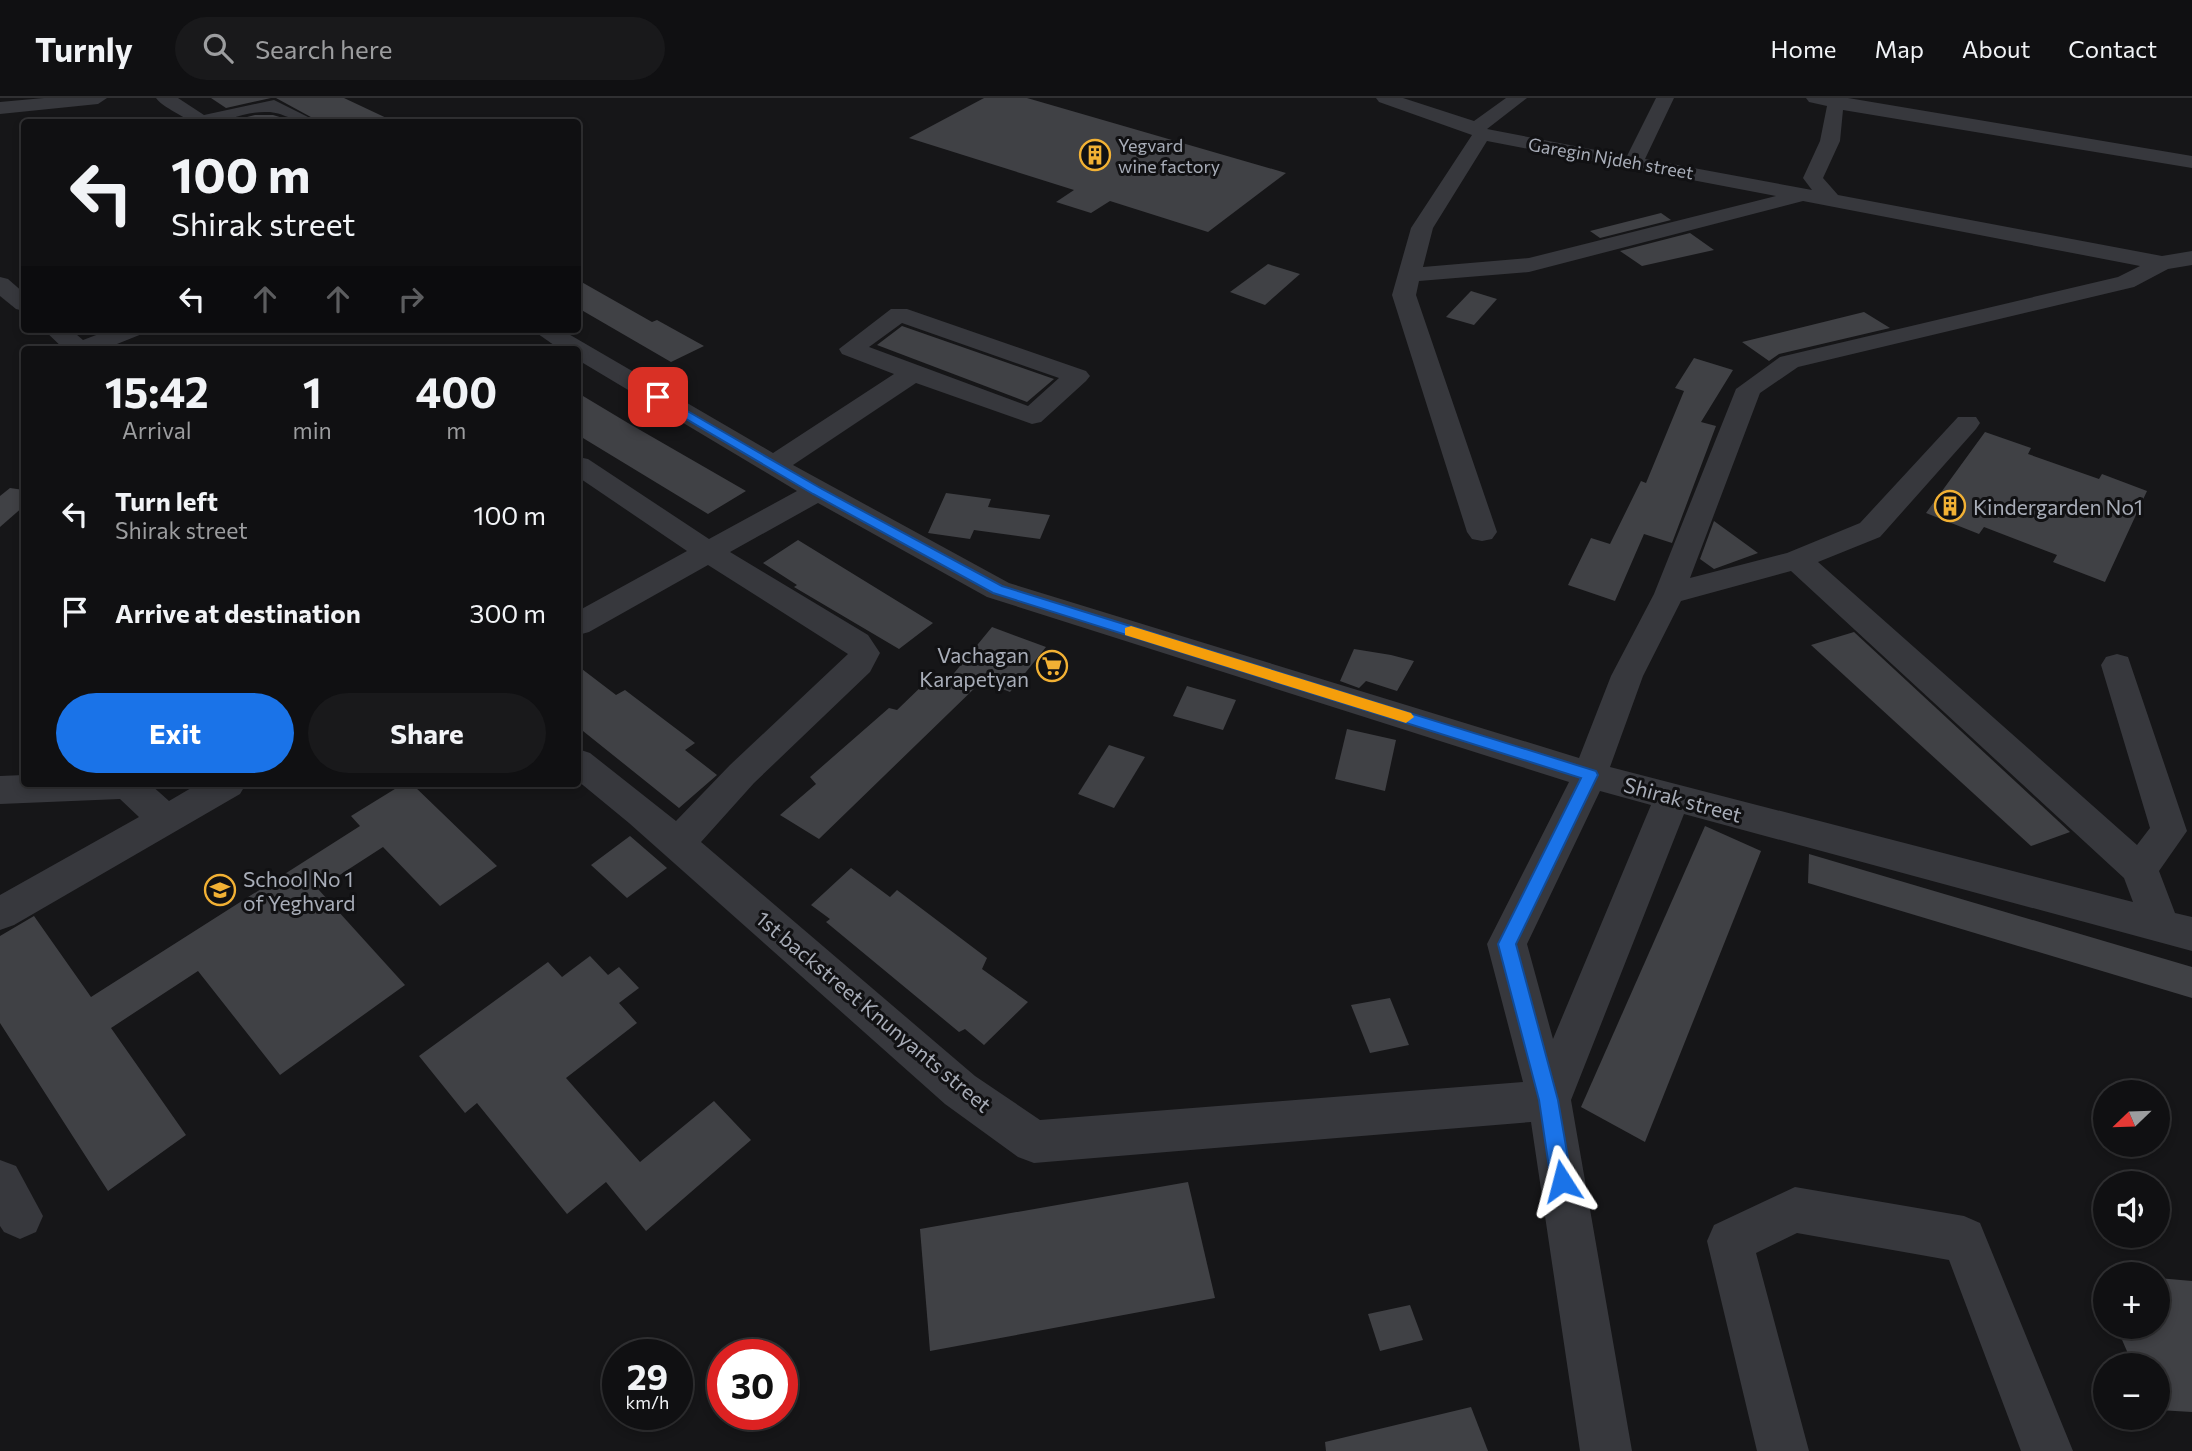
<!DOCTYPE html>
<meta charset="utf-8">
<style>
:root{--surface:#101012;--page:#19191b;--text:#f1f3f6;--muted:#9c9d9f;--line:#303032;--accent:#1a73e8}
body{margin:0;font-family:Commissioner,sans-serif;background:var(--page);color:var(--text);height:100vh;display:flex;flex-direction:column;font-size:26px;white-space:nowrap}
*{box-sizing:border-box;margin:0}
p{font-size:23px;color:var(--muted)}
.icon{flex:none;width:38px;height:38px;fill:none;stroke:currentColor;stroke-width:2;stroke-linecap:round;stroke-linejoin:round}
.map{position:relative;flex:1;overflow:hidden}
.side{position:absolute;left:21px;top:248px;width:560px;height:441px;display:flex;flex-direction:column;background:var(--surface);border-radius:7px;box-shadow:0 4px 10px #0003,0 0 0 2px var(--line)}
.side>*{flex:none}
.guide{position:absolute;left:21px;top:21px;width:560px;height:214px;border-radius:7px;box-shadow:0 4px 10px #0003,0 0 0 2px var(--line);background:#101012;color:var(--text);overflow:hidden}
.needle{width:46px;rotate:247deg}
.controls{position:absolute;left:2093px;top:982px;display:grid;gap:14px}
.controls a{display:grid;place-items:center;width:77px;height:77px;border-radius:50%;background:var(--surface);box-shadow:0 4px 10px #0003,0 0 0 2px var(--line);font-size:35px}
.speed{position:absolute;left:602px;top:1241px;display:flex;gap:14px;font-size:35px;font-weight:700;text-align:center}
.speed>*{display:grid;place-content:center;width:91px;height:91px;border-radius:50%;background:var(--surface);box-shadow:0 4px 10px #0003,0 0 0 2px var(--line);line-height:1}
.speed small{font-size:18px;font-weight:400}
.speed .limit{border:10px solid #d22;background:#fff;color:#111}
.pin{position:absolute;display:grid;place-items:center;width:60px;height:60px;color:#fff;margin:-30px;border-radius:14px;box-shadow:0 4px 10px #0006}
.me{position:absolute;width:77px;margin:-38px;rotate:351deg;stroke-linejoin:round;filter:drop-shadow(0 0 5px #0008)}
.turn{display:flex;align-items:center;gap:24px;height:147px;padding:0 35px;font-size:32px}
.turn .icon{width:91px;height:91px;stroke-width:2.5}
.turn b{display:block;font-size:49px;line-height:60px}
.lanes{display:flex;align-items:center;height:66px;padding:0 35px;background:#0003;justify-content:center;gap:35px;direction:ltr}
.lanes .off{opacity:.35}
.eta{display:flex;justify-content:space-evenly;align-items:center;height:119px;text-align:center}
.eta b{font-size:42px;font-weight:700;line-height:49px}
.cta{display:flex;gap:14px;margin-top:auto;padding:14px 35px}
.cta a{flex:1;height:80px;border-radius:42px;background:var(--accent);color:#fff;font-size:28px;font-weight:700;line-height:80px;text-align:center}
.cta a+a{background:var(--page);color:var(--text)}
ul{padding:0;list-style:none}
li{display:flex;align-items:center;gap:21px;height:98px;padding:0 35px}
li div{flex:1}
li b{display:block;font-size:26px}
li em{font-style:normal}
header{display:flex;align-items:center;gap:42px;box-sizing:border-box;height:98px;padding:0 35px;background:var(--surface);border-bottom:2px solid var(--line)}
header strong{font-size:33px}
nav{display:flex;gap:38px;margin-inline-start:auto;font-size:24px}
.search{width:490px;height:63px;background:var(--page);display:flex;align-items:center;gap:18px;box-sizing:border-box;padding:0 24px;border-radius:38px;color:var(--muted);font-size:26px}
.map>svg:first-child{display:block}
.building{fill:#404145}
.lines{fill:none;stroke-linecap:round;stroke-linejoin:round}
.minor{fill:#37383d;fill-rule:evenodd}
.route{fill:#1a73e8;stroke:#114b97;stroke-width:2}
.slow{fill:#f59e0b}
.labels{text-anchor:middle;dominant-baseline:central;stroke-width:6;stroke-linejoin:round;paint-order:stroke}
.far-poi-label{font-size:18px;fill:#a8adb8;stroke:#111113;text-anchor:start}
.far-street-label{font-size:18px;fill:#a8adb8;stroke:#111113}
.poi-label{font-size:21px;fill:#a8adb8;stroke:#111113;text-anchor:start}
.street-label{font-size:21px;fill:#a8adb8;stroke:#111113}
</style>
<header>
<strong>Turnly</strong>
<div class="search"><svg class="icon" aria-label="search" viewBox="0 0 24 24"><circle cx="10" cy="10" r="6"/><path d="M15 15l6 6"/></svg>Search here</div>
<nav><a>Home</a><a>Map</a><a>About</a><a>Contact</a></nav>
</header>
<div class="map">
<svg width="2192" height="1353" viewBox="0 0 2192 1353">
<rect width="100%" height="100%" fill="#161618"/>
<!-- building -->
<g class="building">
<path d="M211 0H271L226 10Z"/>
<path d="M276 0H344L395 24H320Z"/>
<path d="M984 0H1027L1286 75 1208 134 1110 103 1091 115 1056 104 1074 92 909 40Z"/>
<path d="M255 17H273L296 24H251L243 20Z"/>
<path d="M1661 115 1671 122 1600 140 1590 133Z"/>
<path d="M1690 135 1714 152 1642 168 1620 153Z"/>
<path d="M1268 166 1300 176 1265 207 1230 194Z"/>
<path d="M578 182 652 224 657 222 704 248 671 264 578 210Z"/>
<path d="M1471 193 1497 201 1474 227 1446 219Z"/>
<path d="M1864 214 1890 230 1779 256 1769 263 1742 244Z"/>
<path d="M902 228 1054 281 1027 304 877 247Z"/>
<path d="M1694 260 1733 272 1701 324 1716 328 1672 445 1644 436 1615 503 1568 487 1591 440 1610 446 1641 383 1646 385 1684 293 1675 290Z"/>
<path d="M578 295 628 325 746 393 708 416 578 337Z"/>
<path d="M1985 334 2031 350 2028 356 2099 381 2102 376 2147 393 2105 484 2053 464 2057 457 1984 429 1979 436 1926 415Z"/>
<path d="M10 390 24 392V408L0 429V398Z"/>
<path d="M946 395 991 401 988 409 1050 417 1040 441 974 432 970 441 928 435Z"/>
<path d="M1714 423 1758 455 1714 471 1700 461Z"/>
<path d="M798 442 933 525 899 551 794 489 797 487 763 465Z"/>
<path d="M992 529 1046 549 1010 594 982 583 819 741 780 717 816 686 810 679 889 610 897 612 926 584 941 591Z"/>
<path d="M1854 534 2070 734 2031 748 1811 547Z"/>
<path d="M1354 551 1391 557 1414 563 1397 593 1366 583 1359 590 1340 583Z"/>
<path d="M578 568 616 597 625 592 695 645 685 652 717 677 679 710 578 629Z"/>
<path d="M1187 588 1236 602 1223 632 1173 618Z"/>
<path d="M1347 631 1396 642 1385 693 1335 681Z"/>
<path d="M1109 647 1145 659 1114 710 1078 696Z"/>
<path d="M403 686H412L497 768 440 808 383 749 318 791 405 887 280 977 198 873 111 930 186 1037 108 1093 0 925V838L34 818 91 899 360 728 351 718Z"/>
<path d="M1705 728 1761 753 1645 1044 1581 1009Z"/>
<path d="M630 738 667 770 627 800 591 767Z"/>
<path d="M1809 756 2192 869V900L1808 785Z"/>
<path d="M851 770 890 799 897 792 987 860 982 871 1028 904 984 947 965 931 959 934 826 824 830 821 811 807Z"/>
<path d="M590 858 608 877 619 869 639 890 619 905 637 925 566 980 640 1064 714 1003 751 1042 646 1133 606 1084 567 1116 477 1005 465 1015 419 958 548 864 562 879Z"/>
<path d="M1390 900 1409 947 1370 955 1351 907Z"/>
<path d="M1188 1084 1215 1200 930 1253 920 1131Z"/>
<path d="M2158 1180 2192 1183V1314L2158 1312V1267H2133L2116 1228H2158Z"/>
<path d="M1410 1207 1423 1242 1380 1253 1368 1216Z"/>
<path d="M1471 1309 1488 1353H1326L1325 1344Z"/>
</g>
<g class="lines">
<!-- minor -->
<g class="minor">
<path d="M44 0H107L98 6 0 16V4Z"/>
<path d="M156 0H178L204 17 274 2 318 24C293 26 285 14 267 14 233 13 211 37 178 16 170 11 161 7 156 0Z"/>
<path d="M1376 0H1403L1474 23 1506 0H1527L1487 31 1627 58 1656 0H1674L1645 61 1812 92 1803 80 1820 43 1827 8 1809 4 1806 0H1848L2192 58V70L1843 12 1840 43 1823 80 1838 97 2162 158 2192 153V167L2168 171 2134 189 1798 269 1760 295 1690 480 1787 455 1860 425 1958 319H1976L1980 325 1976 331 1880 439 1818 464 2137 747 2150 730 2101 567 2106 559 2117 556 2128 559 2187 733 2159 773 2175 815 2192 819V853L1684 716 1571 1002 1632 1353H1580L1531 1024 1034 1065 1018 1059 945 1006 629 725 578 683V651L590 655 676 723 730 667 848 556 708 467 589 534 578 537V513L687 453 578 379V359L588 361 709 441 797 393 578 262V252H561L531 231H560L773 355 894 276 842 256 839 251 891 211H907L1086 273 1090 278 1086 283 1041 324 1032 326 916 285 793 367 1009 485 1579 660 1611 578 1654 496 1736 291 1780 259 2118 179 2140 168 1803 103 1529 174 1419 183 1416 197 1497 434 1492 441 1482 443 1472 441 1467 434 1392 197 1411 130 1472 37 1379 4ZM1487 43 1776 98 1529 160 1423 169 1433 130ZM902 225 1059 280 1028 308 869 249ZM818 405 987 499 1569 684 1487 846 1523 984 1040 1022 975 978 701 744 754 685 870 574 880 555 868 537 730 454ZM1791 473 2124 780 2133 804 1610 669 1643 578 1681 503ZM1600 693 1651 707 1553 941 1527 846Z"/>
<path d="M0 179 8 181 24 195V213L16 211 0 198Z"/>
<path d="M43 231H70L83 242 112 231H145L142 236 102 252H65Z"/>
<path d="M24 677V686H150L169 703 198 686H246L240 696 14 827 0 832V797L139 719 120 701 0 706V678Z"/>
<path d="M0 1062 16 1068 43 1118 36 1134 20 1141 4 1134 0 1128Z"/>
<path d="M1795 1089 1964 1118 1980 1125 2073 1353H2021L1949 1162 1797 1135 1756 1155 1809 1353H1757L1707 1143 1714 1127Z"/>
</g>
</g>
<!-- route -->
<path class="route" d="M658 296 822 391 1002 488 1596 673 1598 677 1516 846 1558 1002 1572 1083 1569 1090 1562 1093 1554 1090 1551 1083 1539 1002 1498 846 1581 680 993 495 813 396 654 302 652 299Z"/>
<!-- slow -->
<path class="slow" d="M1131 528 1411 615 1414 619 1406 625 1125 537V530Z"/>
<!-- icons -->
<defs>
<g id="building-ring" transform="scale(1.575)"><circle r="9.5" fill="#111113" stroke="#f2b134" stroke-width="1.5"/><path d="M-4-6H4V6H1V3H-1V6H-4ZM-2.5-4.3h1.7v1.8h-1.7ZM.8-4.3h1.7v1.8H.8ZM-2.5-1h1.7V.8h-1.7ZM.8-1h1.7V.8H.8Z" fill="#f2b134"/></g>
<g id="supermarket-ring" transform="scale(1.575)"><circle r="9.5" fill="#111113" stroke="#f2b134" stroke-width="1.5"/><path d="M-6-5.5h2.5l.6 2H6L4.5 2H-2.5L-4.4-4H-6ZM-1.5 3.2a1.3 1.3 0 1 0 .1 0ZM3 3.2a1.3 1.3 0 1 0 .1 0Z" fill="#f2b134"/></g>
<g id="school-ring" transform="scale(1.575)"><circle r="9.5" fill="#111113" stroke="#f2b134" stroke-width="1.5"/><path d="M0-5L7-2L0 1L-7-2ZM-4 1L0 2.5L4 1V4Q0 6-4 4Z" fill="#f2b134"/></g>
</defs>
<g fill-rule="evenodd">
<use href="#building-ring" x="1095" y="57"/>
<use href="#building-ring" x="1950" y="408"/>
<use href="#supermarket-ring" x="1052" y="568"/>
<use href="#school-ring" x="220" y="792"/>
</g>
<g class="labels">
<!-- far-poi labels -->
<g class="far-poi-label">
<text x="1118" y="47">Yegvard<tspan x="1118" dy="21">wine factory</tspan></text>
</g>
<!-- far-street labels -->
<g class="far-street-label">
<text transform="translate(1611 60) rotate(10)">Garegin Njdeh street</text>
</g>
<!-- poi labels -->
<g class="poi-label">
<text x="1973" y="408">Kindergarden No1</text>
<text x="1029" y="556" text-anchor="end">Vachagan<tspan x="1029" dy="24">Karapetyan</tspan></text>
<text x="243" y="780">School No 1<tspan x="243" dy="24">of Yeghvard</tspan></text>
</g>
<!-- street labels -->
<g class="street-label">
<text transform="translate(1683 701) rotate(15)">Shirak street</text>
<text transform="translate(874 913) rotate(40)">1st backstreet Knunyants street</text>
</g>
</g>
</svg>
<div class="controls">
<a><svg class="needle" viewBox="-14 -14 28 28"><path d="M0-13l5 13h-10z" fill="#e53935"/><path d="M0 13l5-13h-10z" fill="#9c9d9f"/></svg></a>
<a><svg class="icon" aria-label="sound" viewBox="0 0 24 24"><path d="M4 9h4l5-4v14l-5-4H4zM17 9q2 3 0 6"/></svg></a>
<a>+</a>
<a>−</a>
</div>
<div class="speed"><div>29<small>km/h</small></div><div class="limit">30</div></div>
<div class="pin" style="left:658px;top:299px;background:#d93025"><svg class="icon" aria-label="arrive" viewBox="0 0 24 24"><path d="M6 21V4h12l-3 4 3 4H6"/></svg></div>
<svg class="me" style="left:1562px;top:1083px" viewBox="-20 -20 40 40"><path d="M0-17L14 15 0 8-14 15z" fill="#1a73e8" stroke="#fff" stroke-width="4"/></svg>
<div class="guide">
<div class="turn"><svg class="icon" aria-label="left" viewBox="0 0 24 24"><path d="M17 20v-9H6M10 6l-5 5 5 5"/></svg><div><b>100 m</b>Shirak street</div></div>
<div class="lanes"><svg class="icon" aria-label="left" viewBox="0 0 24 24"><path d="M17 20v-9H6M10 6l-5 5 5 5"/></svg><svg class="icon off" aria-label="ahead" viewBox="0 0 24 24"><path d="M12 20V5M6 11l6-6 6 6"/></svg><svg class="icon off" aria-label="ahead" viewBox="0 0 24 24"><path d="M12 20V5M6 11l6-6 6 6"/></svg><svg class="icon off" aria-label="right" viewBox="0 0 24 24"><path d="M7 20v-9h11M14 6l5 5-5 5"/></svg></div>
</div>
<section class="side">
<div class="eta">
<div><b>15:42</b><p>Arrival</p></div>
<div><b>1</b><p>min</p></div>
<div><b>400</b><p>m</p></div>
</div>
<ul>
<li><svg class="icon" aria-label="left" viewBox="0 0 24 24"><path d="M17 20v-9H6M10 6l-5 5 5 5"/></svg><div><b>Turn left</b><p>Shirak street</p></div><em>100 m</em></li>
<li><svg class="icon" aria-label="arrive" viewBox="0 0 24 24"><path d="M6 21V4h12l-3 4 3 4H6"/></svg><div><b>Arrive at destination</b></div><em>300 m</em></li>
</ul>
<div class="cta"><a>Exit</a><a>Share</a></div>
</section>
</div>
